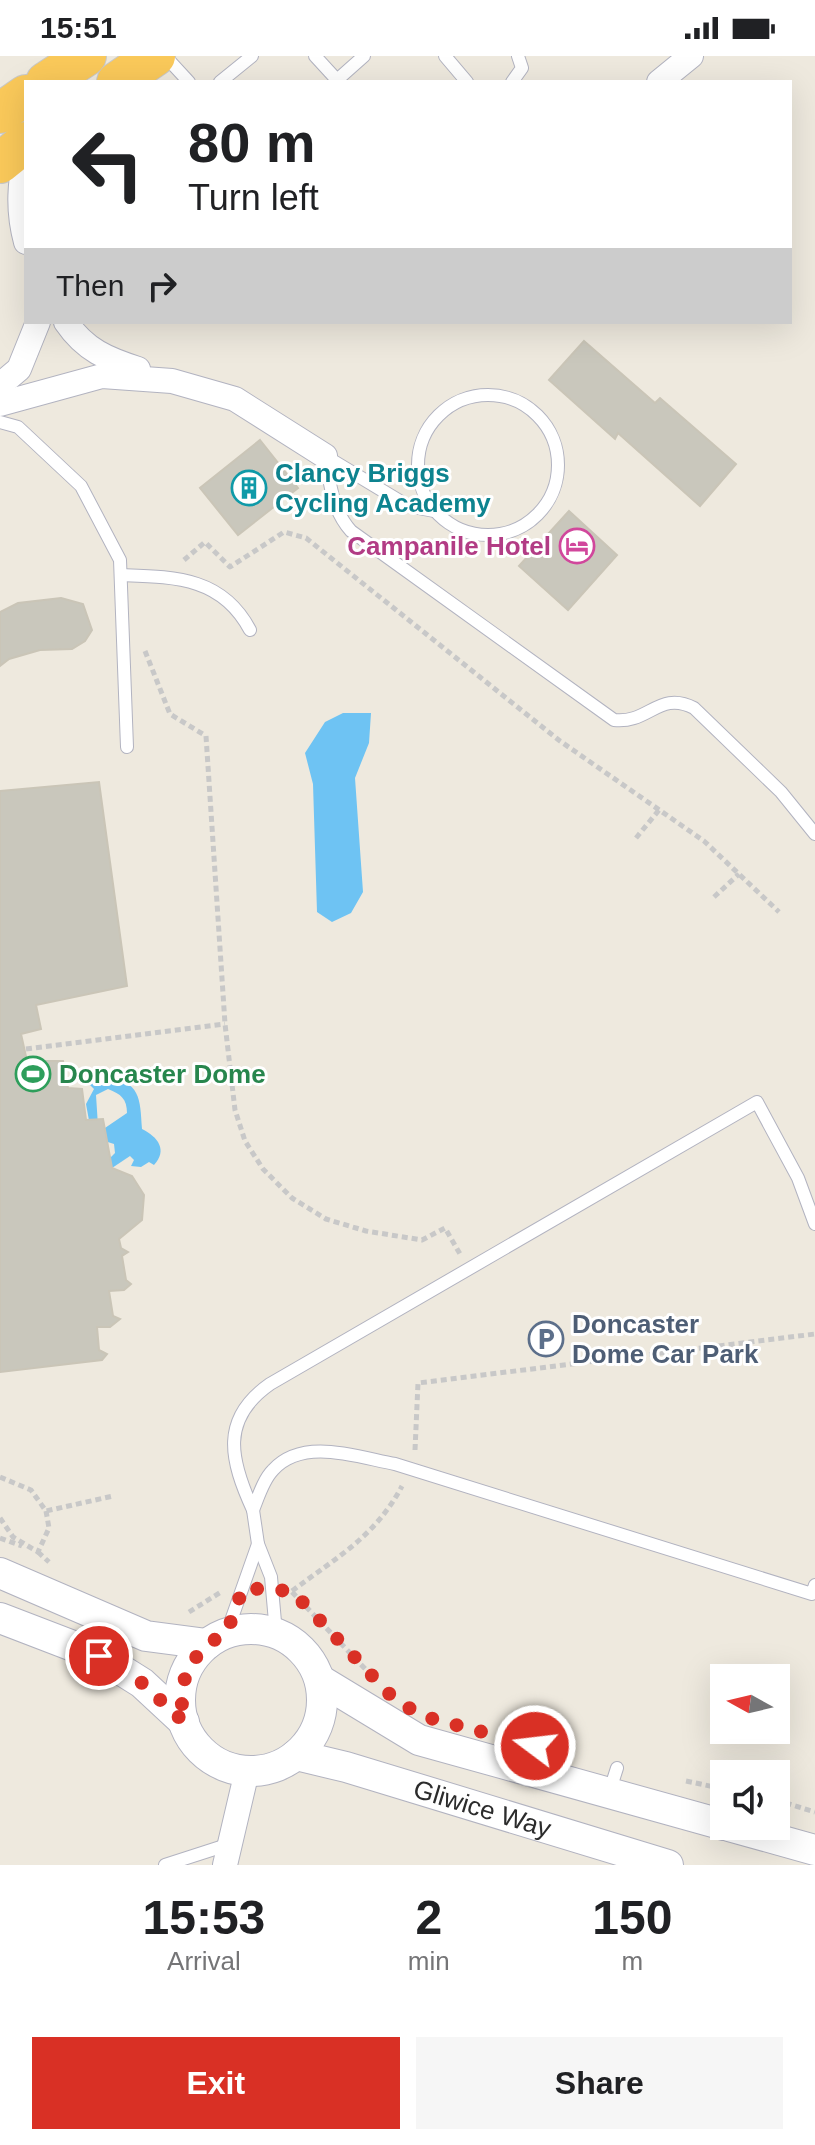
<!DOCTYPE html>
<style>
:root{--surface:#fff;--page:#f6f6f6;--text:#202124;--muted:#757577;--accent:#d93025}
body{margin:0;font-family:Arial,sans-serif;background:var(--page);color:var(--text);height:100vh;display:flex;flex-direction:column;font-size:30px;white-space:nowrap}
*{box-sizing:border-box;margin:0}
p{font-size:26px;color:var(--muted)}
.icon{flex:none;width:44px;height:44px;fill:none;stroke:currentColor;stroke-width:2;stroke-linecap:round;stroke-linejoin:round}
.map{position:relative;height:1809px;overflow:hidden}
.details{display:flex;flex-direction:column;background:var(--surface);flex:1}
.details>*{flex:none}
.hud{position:absolute;left:24px;top:24px;width:768px;height:244px;border-radius:0px;box-shadow:0 8px 32px #0002;background:#fff;color:var(--text);overflow:hidden}
.needle{width:52px;rotate:278deg}
.buttons{position:absolute;left:710px;top:1608px;display:grid;gap:16px}
.buttons a{display:grid;place-items:center;width:80px;height:80px;border-radius:0px;background:var(--surface);box-shadow:0 8px 32px #0002;font-size:40px}
.pin{position:absolute;display:grid;place-items:center;width:68px;height:68px;color:#fff;margin:-34px;border:4px solid #fff;border-radius:50%;box-shadow:0 2px 8px #0007}
.me{position:absolute;width:88px;margin:-44px;rotate:285deg;stroke-linejoin:round;filter:drop-shadow(0 0 6px #0008)}
.turn{display:flex;align-items:center;gap:28px;height:168px;padding:0 32px;font-size:36px}
.turn .icon{width:104px;height:104px;stroke-width:2.5}
.turn b{display:block;font-size:56px;line-height:68px}
.then{display:flex;align-items:center;height:76px;padding:0 32px;background:#0003;gap:16px;font-size:30px}
.eta{display:flex;justify-content:space-evenly;align-items:center;height:136px;text-align:center}
.eta b{font-size:48px;font-weight:700;line-height:56px}
.cta{display:flex;gap:16px;margin-top:auto;padding:16px 32px}
.cta a{flex:1;height:92px;border-radius:0px;background:var(--accent);color:#fff;font-size:32px;font-weight:700;line-height:92px;text-align:center}
.cta a+a{background:var(--page);color:var(--text)}
.status{display:flex;justify-content:space-between;align-items:center;height:56px;padding:0 40px;background:var(--surface);direction:ltr}
.status svg{height:22px;fill:currentColor}
.map>svg:first-child{display:block}
.water{fill:#6ec3f3;fill-rule:evenodd}
.building{fill:#c9c7bc;stroke:#cac5b7;stroke-width:2}
.lines{fill:none;stroke-linecap:round;stroke-linejoin:round}
.service-casing{stroke:#b2b3c0;stroke-width:14}
.minor-casing{stroke:#b2b3c0;stroke-width:26}
.tertiary-casing{stroke:#b2b3c0;stroke-width:32}
.trunk-casing{stroke:#c8c8c8;stroke-width:42}
.path{stroke:#c8c8c8;stroke-width:5;stroke-dasharray:6 4;stroke-linecap:butt}
.service{stroke:#fff;stroke-width:12}
.minor{stroke:#fff;stroke-width:24}
.tertiary{stroke:#fff;stroke-width:30}
.trunk{stroke:#fac95a;stroke-width:40}
.route{stroke:#d93025;stroke-width:14;stroke-dasharray:0 25.2}
.labels{text-anchor:middle;dominant-baseline:central;stroke-width:6;stroke-linejoin:round;paint-order:stroke}
.culture-label{font-size:26px;font-weight:bold;fill:#0d838f;stroke:#fff;text-anchor:start}
.hotel-label{font-size:26px;font-weight:bold;fill:#b23c85;stroke:#fff;text-anchor:end}
.leisure-label{font-size:26px;font-weight:bold;fill:#27864d;stroke:#fff;text-anchor:start}
.service-label{font-size:26px;font-weight:bold;fill:#4e5e75;stroke:#fff;text-anchor:start}
.street-label{font-size:26px;fill:#2c2c2c;stroke:#fff}
</style>
<div class="status"><b>15:51</b><svg viewBox="0 0 49 12"><path d="M0 12V9h3v3zM5 12V6h3v6zM10 12V3h3v9zM15 12V0h3v12zM26 1h20v11H26zM47 4h2v5h-2z"/></svg></div>
<div class="map">
<svg width="815" height="1809" viewBox="0 0 815 1809">
<rect width="100%" height="100%" fill="#eee9de"/>
<!-- water -->
<g class="water">
<path d="M343 657H371L369 687 355 722 363 836 351 857 332 866 317 856 313 728 305 697 325 666Z"/>
<path d="M105 1020C141 1026 140 1042 142 1073 158 1081 168 1094 154 1109L149 1106 141 1111 131 1110 134 1104 130 1100 112 1112 110 1102 115 1097 114 1088 92 1081 86 1048 94 1033 90 1029ZM108 1033C121 1038 127 1043 127 1057L102 1074 98 1070 96 1039Z"/>
</g>
<!-- building -->
<g class="building">
<path d="M584 285 655 347 660 342 736 408 700 450 618 377 615 383 549 324Z"/>
<path d="M260 384 298 432 238 479 200 432Z"/>
<path d="M569 455 617 499 568 554 519 510Z"/>
<path d="M61 542 83 548 92 574 85 585 72 593 40 594 9 603 0 610V556L18 547Z"/>
<path d="M99 726 127 930 36 949 41 973 21 978 27 1005H63L68 1032 82 1033 86 1064 103 1063 112 1112 132 1120 144 1139 142 1164 119 1183 121 1192 128 1196 122 1200 126 1224 131 1228 124 1234 109 1235 113 1260 120 1263 110 1271H97L99 1294 107 1298 102 1304 0 1316V735Z"/>
</g>
<g class="lines">
<!-- service casing -->
<g class="service-casing">
<g id="service">
<path d="M165 0 189 26"/>
<path d="M315 0 337 24 364 0"/>
<path d="M445 0 467 26"/>
<path d="M220 26 252 0"/>
<path d="M512 26 522 12 518 0"/>
<circle cx="488" cy="409" r="70"/>
<path d="M0 366 18 371 81 430 120 504 127 691"/>
<path d="M325 400C330 427 332 454 351 475L614 664C649 668 659 634 694 652L781 736 815 778"/>
<path d="M325 400 408 450 434 455"/>
<path d="M121 519C175 521 222 521 250 574"/>
<path d="M815 1168 798 1122 757 1046 270 1328C220 1363 230 1404 253 1454 258 1442 263 1424 273 1414 303 1381 357 1401 395 1408L812 1538 815 1529"/>
<path d="M253 1454 258 1488 271 1521 276 1577"/>
<path d="M227 1576 258 1488"/>
<path d="M609 1737 617 1712"/>
<path d="M165 1809 230 1788"/>
</g>
</g>
<!-- minor casing -->
<g class="minor-casing">
<g id="minor">
<path d="M659 26 691 0"/>
<path d="M26 94C20 127 17 153 26 186"/>
<path d="M66 266C85 294 107 303 138 313"/>
<path d="M0 329 19 313 38 266"/>
<path d="M0 348 102 320 172 325 235 343 325 400"/>
<path d="M225 1809 247 1715"/>
</g>
</g>
<!-- tertiary casing -->
<g class="tertiary-casing">
<g id="tertiary">
<path d="M0 1517 146 1580 207 1588"/>
<path d="M0 1562 99 1600 142 1627 184 1666"/>
<circle cx="251" cy="1644" r="71"/>
<path d="M320 1624 419 1684 724 1769"/>
<path id="s1" d="M296 1699 346 1711 668 1809"/>
<path d="M729 1770 815 1794"/>
</g>
</g>
<!-- trunk casing -->
<g class="trunk-casing">
<g id="trunk">
<path d="M46 26 86 0"/>
<path d="M117 26 155 0"/>
<path d="M0 57 26 39"/>
<path d="M0 107 26 86"/>
</g>
</g>
<!-- path -->
<g class="path">
<path d="M184 504 205 486 230 511 284 476 306 482 560 685 704 785 779 856"/>
<path d="M145 595 170 658 206 680 225 968 235 1054 245 1085 263 1113 292 1142 326 1163 366 1175 422 1184 445 1172 460 1198"/>
<path d="M636 782 659 754"/>
<path d="M714 841 739 818"/>
<path d="M26 993 225 968"/>
<path d="M415 1394 418 1327 815 1278"/>
<path d="M0 1421 31 1434 46 1455 113 1440"/>
<path d="M0 1462 13 1481 38 1496 49 1472 46 1455"/>
<path d="M0 1482 22 1490"/>
<path d="M38 1496 49 1506"/>
<path d="M292 1535C337 1501 375 1481 402 1430"/>
<path d="M292 1536 371 1619"/>
<path d="M189 1556 221 1536"/>
<path d="M686 1725 724 1733"/>
<path d="M776 1744 815 1756"/>
</g>
<!-- service -->
<use href="#service" class="service"/>
<!-- minor -->
<use href="#minor" class="minor"/>
<!-- tertiary -->
<use href="#tertiary" class="tertiary"/>
<!-- trunk -->
<use href="#trunk" class="trunk"/>
</g>
<g class="lines">
<!-- route -->
<path class="route" d="M99 1600 142 1627 184 1666C176 1624 190 1597 227 1576L243 1532 292 1535 396 1645 426 1661 535 1690"/>
</g>
<!-- icons -->
<defs>
<g id="building-ring" transform="scale(1.8)"><circle r="9.5" fill="#fff" stroke="#0f9aa8" stroke-width="1.5"/><path d="M-4-6H4V6H1V3H-1V6H-4ZM-2.5-4.3h1.7v1.8h-1.7ZM.8-4.3h1.7v1.8H.8ZM-2.5-1h1.7V.8h-1.7ZM.8-1h1.7V.8H.8Z" fill="#0f9aa8"/></g>
<g id="hotel-ring" transform="scale(1.8)"><circle r="9.5" fill="#fff" stroke="#d1479c" stroke-width="1.5"/><path d="M-6-4.5h1.5V1H6V5H4.5V3h-9V5H-6ZM-4 0a1.8 1.8 0 1 1 3.6 0ZM.5 0V-2.5h3Q6-2.5 6 0Z" fill="#d1479c"/></g>
<g id="stadium-ring" transform="scale(1.8)"><circle r="9.5" fill="#fff" stroke="#2e9e5b" stroke-width="1.5"/><path d="M0-5a6.5 5 0 1 0 0 10a6.5 5 0 1 0 0-10ZM-3.5-1.8h7v3.6h-7Z" fill="#2e9e5b"/></g>
<g id="parking-ring" transform="scale(1.8)"><circle r="9.5" fill="#fff" stroke="#5c6f8a" stroke-width="1.5"/><path d="M-3.5-5.5H1a3.5 3.5 0 0 1 0 7H-1V5.5H-3.5ZM-1-3.4V-.6H.8a1.4 1.4 0 0 0 0-2.8Z" fill="#5c6f8a"/></g>
</defs>
<g fill-rule="evenodd">
<use href="#building-ring" x="249" y="432"/>
<use href="#hotel-ring" x="577" y="490"/>
<use href="#stadium-ring" x="33" y="1018"/>
<use href="#parking-ring" x="546" y="1283"/>
</g>
<g class="labels">
<!-- culture labels -->
<g class="culture-label">
<text x="275" y="417">Clancy Briggs<tspan x="275" dy="30">Cycling Academy</tspan></text>
</g>
<!-- hotel labels -->
<g class="hotel-label">
<text x="551" y="490">Campanile Hotel</text>
</g>
<!-- leisure labels -->
<g class="leisure-label">
<text x="59" y="1018">Doncaster Dome</text>
</g>
<!-- service labels -->
<g class="service-label">
<text x="572" y="1268">Doncaster<tspan x="572" dy="30">Dome Car Park</tspan></text>
</g>
<!-- street labels -->
<g class="street-label">
<text stroke="none"><textPath href="#s1" startOffset="194">Gliwice Way</textPath></text>
</g>
</g>
</svg>
<div class="buttons">
<a><svg class="needle" viewBox="-14 -14 28 28"><path d="M0-13l5 13h-10z" fill="#e53935"/><path d="M0 13l5-13h-10z" fill="#757577"/></svg></a>
<a><svg class="icon" aria-label="sound" viewBox="0 0 24 24"><path d="M4 9h4l5-4v14l-5-4H4zM17 9q2 3 0 6"/></svg></a>
</div>
<div class="pin" style="left:99px;top:1600px;background:#d93025"><svg class="icon" aria-label="arrive" viewBox="0 0 24 24"><path d="M6 21V4h12l-3 4 3 4H6"/></svg></div>
<svg class="me" style="left:535px;top:1690px" viewBox="-20 -20 40 40"><circle r="17" fill="#d93025" stroke="#fff" stroke-width="3"/><path d="M0-11L8 9 0 5-8 9z" fill="#fff"/></svg>
<div class="hud">
<div class="turn"><svg class="icon" aria-label="left" viewBox="0 0 24 24"><path d="M17 20v-9H6M10 6l-5 5 5 5"/></svg><div><b>80 m</b>Turn left</div></div>
<div class="then">Then<svg class="icon" aria-label="right" viewBox="0 0 24 24"><path d="M7 20v-9h11M14 6l5 5-5 5"/></svg></div>
</div>
</div>
<section class="details">
<div class="eta">
<div><b>15:53</b><p>Arrival</p></div>
<div><b>2</b><p>min</p></div>
<div><b>150</b><p>m</p></div>
</div>
<div class="cta"><a>Exit</a><a>Share</a></div>
</section>
